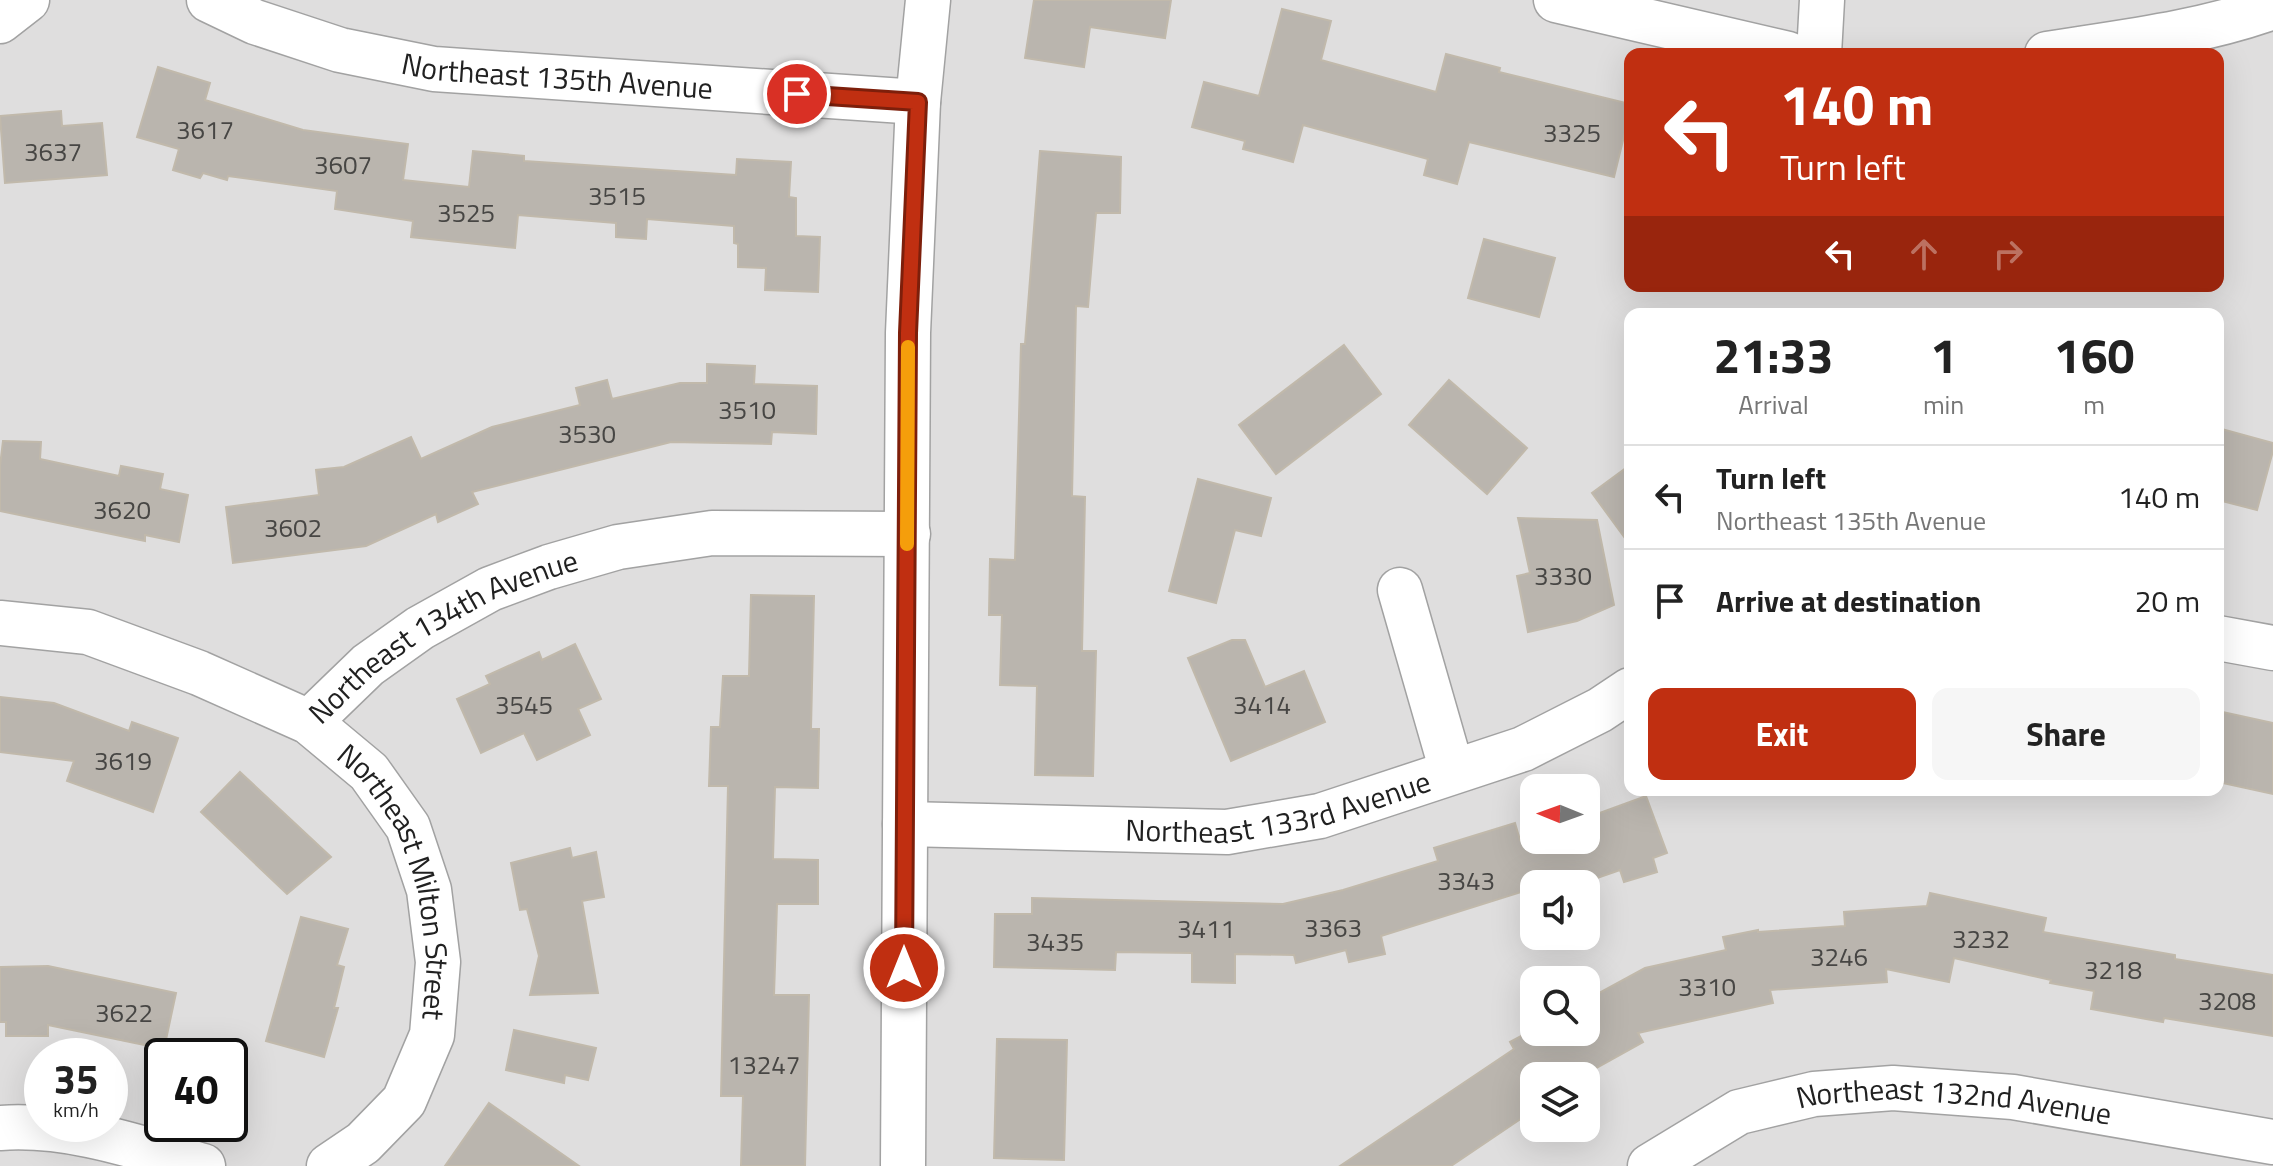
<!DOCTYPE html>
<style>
:root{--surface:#fff;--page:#f6f6f6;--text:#222;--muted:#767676;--line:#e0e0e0;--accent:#c02f11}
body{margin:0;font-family:"Titillium Web",sans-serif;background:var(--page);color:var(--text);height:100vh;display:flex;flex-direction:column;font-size:30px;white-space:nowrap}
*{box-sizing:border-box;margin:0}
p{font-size:26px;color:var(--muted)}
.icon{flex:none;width:44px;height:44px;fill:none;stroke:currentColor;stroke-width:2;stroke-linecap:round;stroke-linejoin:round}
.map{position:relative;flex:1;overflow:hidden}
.panel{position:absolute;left:1624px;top:308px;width:600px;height:488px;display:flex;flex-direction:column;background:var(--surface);border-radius:16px;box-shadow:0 8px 32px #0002}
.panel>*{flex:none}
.guide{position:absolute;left:1624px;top:48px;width:600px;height:244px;border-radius:16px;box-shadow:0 8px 32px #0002;background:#c02f11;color:#fff;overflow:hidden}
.needle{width:52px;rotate:271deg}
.tools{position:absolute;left:1520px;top:774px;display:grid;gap:16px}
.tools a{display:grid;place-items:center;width:80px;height:80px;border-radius:16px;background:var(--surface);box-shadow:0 8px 32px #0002;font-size:40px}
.speed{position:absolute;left:24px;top:1038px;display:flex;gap:16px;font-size:40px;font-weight:700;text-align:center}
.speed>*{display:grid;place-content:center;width:104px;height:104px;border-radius:50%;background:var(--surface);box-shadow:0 8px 32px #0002;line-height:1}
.speed small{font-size:20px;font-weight:400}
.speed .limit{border:4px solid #111;border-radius:12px;background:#fff;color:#111}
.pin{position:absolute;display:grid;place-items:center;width:68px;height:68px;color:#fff;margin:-34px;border:4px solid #fff;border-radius:50%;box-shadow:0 2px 8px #0007}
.me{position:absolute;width:88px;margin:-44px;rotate:0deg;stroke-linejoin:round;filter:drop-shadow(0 0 6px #0008)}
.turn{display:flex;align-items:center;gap:28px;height:168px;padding:0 24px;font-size:36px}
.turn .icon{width:104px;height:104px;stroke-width:2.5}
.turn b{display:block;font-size:56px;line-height:68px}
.lanes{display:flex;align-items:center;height:76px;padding:0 24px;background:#0003;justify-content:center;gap:40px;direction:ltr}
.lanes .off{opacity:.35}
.eta{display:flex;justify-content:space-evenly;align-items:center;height:136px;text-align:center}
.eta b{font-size:48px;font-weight:700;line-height:56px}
.button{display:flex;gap:16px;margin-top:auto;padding:16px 24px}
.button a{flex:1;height:92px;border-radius:16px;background:var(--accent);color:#fff;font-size:32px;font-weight:700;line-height:92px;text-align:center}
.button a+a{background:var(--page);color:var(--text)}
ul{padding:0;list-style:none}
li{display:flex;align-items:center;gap:24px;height:104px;padding:0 24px;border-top:2px solid var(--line)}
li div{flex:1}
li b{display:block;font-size:30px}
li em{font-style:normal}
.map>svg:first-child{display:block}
.residential{fill:#dfdede;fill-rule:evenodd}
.building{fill:#bab5ae;stroke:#c1b9ab;stroke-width:2}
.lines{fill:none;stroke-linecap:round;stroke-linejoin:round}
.minor-casing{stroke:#a2a2a2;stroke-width:47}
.tertiary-casing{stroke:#a2a2a2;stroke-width:47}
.minor{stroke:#fff;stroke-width:44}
.tertiary{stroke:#fff;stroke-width:44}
.route-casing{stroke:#7d1f0b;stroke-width:20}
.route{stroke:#c02f11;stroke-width:14}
.slow{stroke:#f59e0b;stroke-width:14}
.labels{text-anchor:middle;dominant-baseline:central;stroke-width:6;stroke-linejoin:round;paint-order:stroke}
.number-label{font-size:26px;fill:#474644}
.street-label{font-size:30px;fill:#212121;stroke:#fff}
</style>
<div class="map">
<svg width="2273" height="1166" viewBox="0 0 2273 1166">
<rect width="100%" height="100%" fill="#f0efe8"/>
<!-- residential -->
<path class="residential" d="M0 0H2273V1166H0ZM1630 54H2218V286H1630ZM1630 314H2218V790H1630ZM1534 788H1586V840H1534ZM1534 884H1586V936H1534ZM1534 980H1586V1032H1534ZM42 1056H110V1124H42ZM162 1056H230V1124H162ZM1534 1076H1586V1128H1534Z"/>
<!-- building -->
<g class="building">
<path d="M1034 0H1171L1165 38 1090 27 1084 67 1025 58Z"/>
<path d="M1282 9 1331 21 1321 60 1436 92 1446 54 1500 68 1499 72 1630 104V112L1614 177 1469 142 1457 184 1424 175 1428 159 1303 125 1293 162 1243 149 1245 141 1192 127 1204 82 1259 96Z"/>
<path d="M158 67 210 83 205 100 303 130 408 144 403 180 469 187 473 151 524 156V161L736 175 737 159 791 162 789 197 796 198V236L820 237 818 292 765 290 766 268 738 267V244L734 243V226L647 219 646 239 616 237V223L518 215 515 248 411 237 413 221 335 209 337 191 228 176 227 180 203 173 200 178 173 170 179 149 137 137Z"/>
<path d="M61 111 62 126 102 123 107 175 5 183 0 116Z"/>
<path d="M1040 151 1121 157 1120 213H1096L1088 307 1076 306 1072 496 1085 497 1082 651H1096L1093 776 1035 775 1037 686 1000 685 1002 615H989L990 559 1015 560 1021 344H1025Z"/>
<path d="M1484 239 1555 258 1539 317 1468 298Z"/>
<path d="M1344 345 1381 394 1276 474 1239 425Z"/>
<path d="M707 364 755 366 754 384 817 386 816 434 772 432 771 444 671 442 472 492 478 504 438 522 436 514 366 546 233 563 226 507 319 495 316 470 344 467 411 437 421 459 492 427 580 405 576 388 607 380 612 399 680 383H707Z"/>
<path d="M1449 380 1527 448 1487 494 1409 425Z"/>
<path d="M2218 428 2273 443V451L2257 510 2218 500Z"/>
<path d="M3 441 41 442 40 459 119 476 121 466 163 474 160 489 188 495 179 542 145 535V541L0 511V466Z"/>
<path d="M1630 465V545L1592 493Z"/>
<path d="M1198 479 1271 498 1261 536 1235 530 1216 603 1169 591Z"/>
<path d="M1518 518 1597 520 1614 605 1577 621 1528 632 1517 576 1530 573Z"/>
<path d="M751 595 814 596 811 729H819L818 788 775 787 773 859 818 860V904H777L774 995H809L805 1166H741L743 1096H721L728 786H709L711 727H720L723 676H749Z"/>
<path d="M1232 640H1245L1265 687 1304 671 1325 722 1231 761 1188 658Z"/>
<path d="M575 644 601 699 578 709 590 735 537 760 524 733 481 753 457 699 490 684 486 676 539 652 542 660Z"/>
<path d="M0 697 54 703 129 731 132 722 178 738 153 812 67 781 74 761 0 752Z"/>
<path d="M2218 711 2273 723V794L2218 782Z"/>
<path d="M240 772 331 857 287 894 201 812Z"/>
<path d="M1646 796 1667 853 1653 858 1657 872 1624 882 1620 870 1580 884H1534V888L1381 936 1385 954 1349 962 1346 950 1296 963 1294 955 1235 954V983L1192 982V953L1116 952 1115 970 994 967 995 914H1032V898L1283 904 1343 890 1438 861 1434 848 1515 823 1520 840H1586V818Z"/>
<path d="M570 848 572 858 596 852 604 897 582 901 598 993 530 995 539 956 527 909 520 910 511 863Z"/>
<path d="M1930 893 2046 918 2043 932 2175 955V959L2273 975V1036L2164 1018 2163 1022 2091 1009 2094 991 2050 983 2051 980 1954 958 1949 982 1886 969 1887 982 1770 990 1773 1003 1638 1033 1643 1042 1582 1076H1534V1110L1451 1166H1340L1514 1049 1510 1042 1534 1029V1032H1586V1000L1645 968 1726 950 1723 937 1758 930V932L1845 926 1844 912 1927 906Z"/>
<path d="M301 917 348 929 337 965 344 967 334 1008H338L324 1057 266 1041Z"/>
<path d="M48 966 176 993 164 1049 48 1025V1036H6V1022H0V967Z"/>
<path d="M514 1030 596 1048 588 1080 565 1075 564 1083 506 1070Z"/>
<path d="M997 1039 1067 1040 1064 1160 994 1158Z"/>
<path d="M489 1103 579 1166H445Z"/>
</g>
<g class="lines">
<!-- minor casing -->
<g class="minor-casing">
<g id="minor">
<path id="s1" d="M209 0 255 22 340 50 434 69 918 102"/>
<path d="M1556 0 1788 54"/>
<path d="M0 21 27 0"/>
<path d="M1819 54 1822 0"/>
<path d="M2047 54C2123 42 2201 33 2273 7"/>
<path d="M1400 590 1452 771"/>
<path id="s2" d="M0 623 88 632 199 673 309 722 369 772 408 827 429 890 438 962 432 1035 404 1101 363 1143 329 1166"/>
<path d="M2218 638 2273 648"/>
<path id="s3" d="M309 722 368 665 420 628 490 589 549 567 618 547 712 533 908 534"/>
<path id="s4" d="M905 824 1227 832 1320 816 1523 749 1600 710 1630 690"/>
<path d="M0 1128C69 1123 137 1147 203 1166"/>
<path id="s5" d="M1650 1166 1739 1112 1814 1094 1893 1088 2013 1097 2273 1142"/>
</g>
</g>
<!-- tertiary casing -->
<g class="tertiary-casing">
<path id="tertiary" d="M903 1166 908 333 918 102 928 0"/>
</g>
<!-- minor -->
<use href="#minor" class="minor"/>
<!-- tertiary -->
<use href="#tertiary" class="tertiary"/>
</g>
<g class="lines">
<!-- route casing -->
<g class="route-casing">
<path id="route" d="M797 94 918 102 908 333 904 968"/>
</g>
<!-- route -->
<use href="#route" class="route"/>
<!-- slow -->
<path class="slow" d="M907 544 908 347"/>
</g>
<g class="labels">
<!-- number labels -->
<g class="number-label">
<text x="205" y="129">3617</text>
<text x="1572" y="132">3325</text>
<text x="53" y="151">3637</text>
<text x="343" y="164">3607</text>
<text x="617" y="195">3515</text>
<text x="466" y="212">3525</text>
<text x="747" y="409">3510</text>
<text x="587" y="433">3530</text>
<text x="122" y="509">3620</text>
<text x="293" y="527">3602</text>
<text x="1563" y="575">3330</text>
<text x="524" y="704">3545</text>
<text x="1262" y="704">3414</text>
<text x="123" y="760">3619</text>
<text x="1466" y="880">3343</text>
<text x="1333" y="927">3363</text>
<text x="1206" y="928">3411</text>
<text x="1981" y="938">3232</text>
<text x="1055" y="941">3435</text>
<text x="1839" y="956">3246</text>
<text x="2113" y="969">3218</text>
<text x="1707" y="986">3310</text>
<text x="2227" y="1000">3208</text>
<text x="124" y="1012">3622</text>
<text x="764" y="1064">13247</text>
</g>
<!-- street labels -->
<g class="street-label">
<text stroke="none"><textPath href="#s1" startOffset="360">Northeast 135th Avenue</textPath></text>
<text stroke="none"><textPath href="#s3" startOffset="162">Northeast 134th Avenue</textPath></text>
<text stroke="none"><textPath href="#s4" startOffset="376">Northeast 133rd Avenue</textPath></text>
<text stroke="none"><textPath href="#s2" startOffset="520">Northeast Milton Street</textPath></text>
<text stroke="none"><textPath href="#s5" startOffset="322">Northeast 132nd Avenue</textPath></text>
</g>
</g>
</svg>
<div class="tools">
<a><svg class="needle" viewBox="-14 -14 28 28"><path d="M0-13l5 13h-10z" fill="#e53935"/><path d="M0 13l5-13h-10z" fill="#767676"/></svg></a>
<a><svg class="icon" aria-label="sound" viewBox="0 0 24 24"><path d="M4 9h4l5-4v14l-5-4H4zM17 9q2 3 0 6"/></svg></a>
<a><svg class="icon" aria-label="search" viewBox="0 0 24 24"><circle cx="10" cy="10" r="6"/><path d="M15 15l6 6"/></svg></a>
<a><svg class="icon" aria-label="layers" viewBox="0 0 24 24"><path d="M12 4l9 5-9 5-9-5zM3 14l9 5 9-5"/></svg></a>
</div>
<div class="speed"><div>35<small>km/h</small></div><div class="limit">40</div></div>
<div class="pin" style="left:797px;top:94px;background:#d93025"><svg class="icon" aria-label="arrive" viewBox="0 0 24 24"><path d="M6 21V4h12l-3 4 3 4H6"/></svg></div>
<svg class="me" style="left:904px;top:968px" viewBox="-20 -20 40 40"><circle r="17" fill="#c02f11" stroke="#fff" stroke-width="3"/><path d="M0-11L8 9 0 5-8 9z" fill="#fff"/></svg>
<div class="guide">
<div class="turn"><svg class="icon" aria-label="left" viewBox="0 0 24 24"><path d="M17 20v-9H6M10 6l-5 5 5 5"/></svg><div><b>140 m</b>Turn left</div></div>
<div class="lanes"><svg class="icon" aria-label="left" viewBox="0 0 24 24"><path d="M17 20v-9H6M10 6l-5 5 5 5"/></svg><svg class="icon off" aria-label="ahead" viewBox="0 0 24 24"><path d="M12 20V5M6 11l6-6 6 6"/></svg><svg class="icon off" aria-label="right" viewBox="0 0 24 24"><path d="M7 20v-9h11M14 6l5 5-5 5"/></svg></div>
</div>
<section class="panel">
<div class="eta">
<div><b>21:33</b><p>Arrival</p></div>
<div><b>1</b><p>min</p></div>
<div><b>160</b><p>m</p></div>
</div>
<ul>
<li><svg class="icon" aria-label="left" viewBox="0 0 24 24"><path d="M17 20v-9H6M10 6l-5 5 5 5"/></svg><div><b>Turn left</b><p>Northeast 135th Avenue</p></div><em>140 m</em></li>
<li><svg class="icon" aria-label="arrive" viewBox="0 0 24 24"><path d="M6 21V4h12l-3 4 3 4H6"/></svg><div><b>Arrive at destination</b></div><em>20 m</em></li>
</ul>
<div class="button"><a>Exit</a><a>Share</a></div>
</section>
</div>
